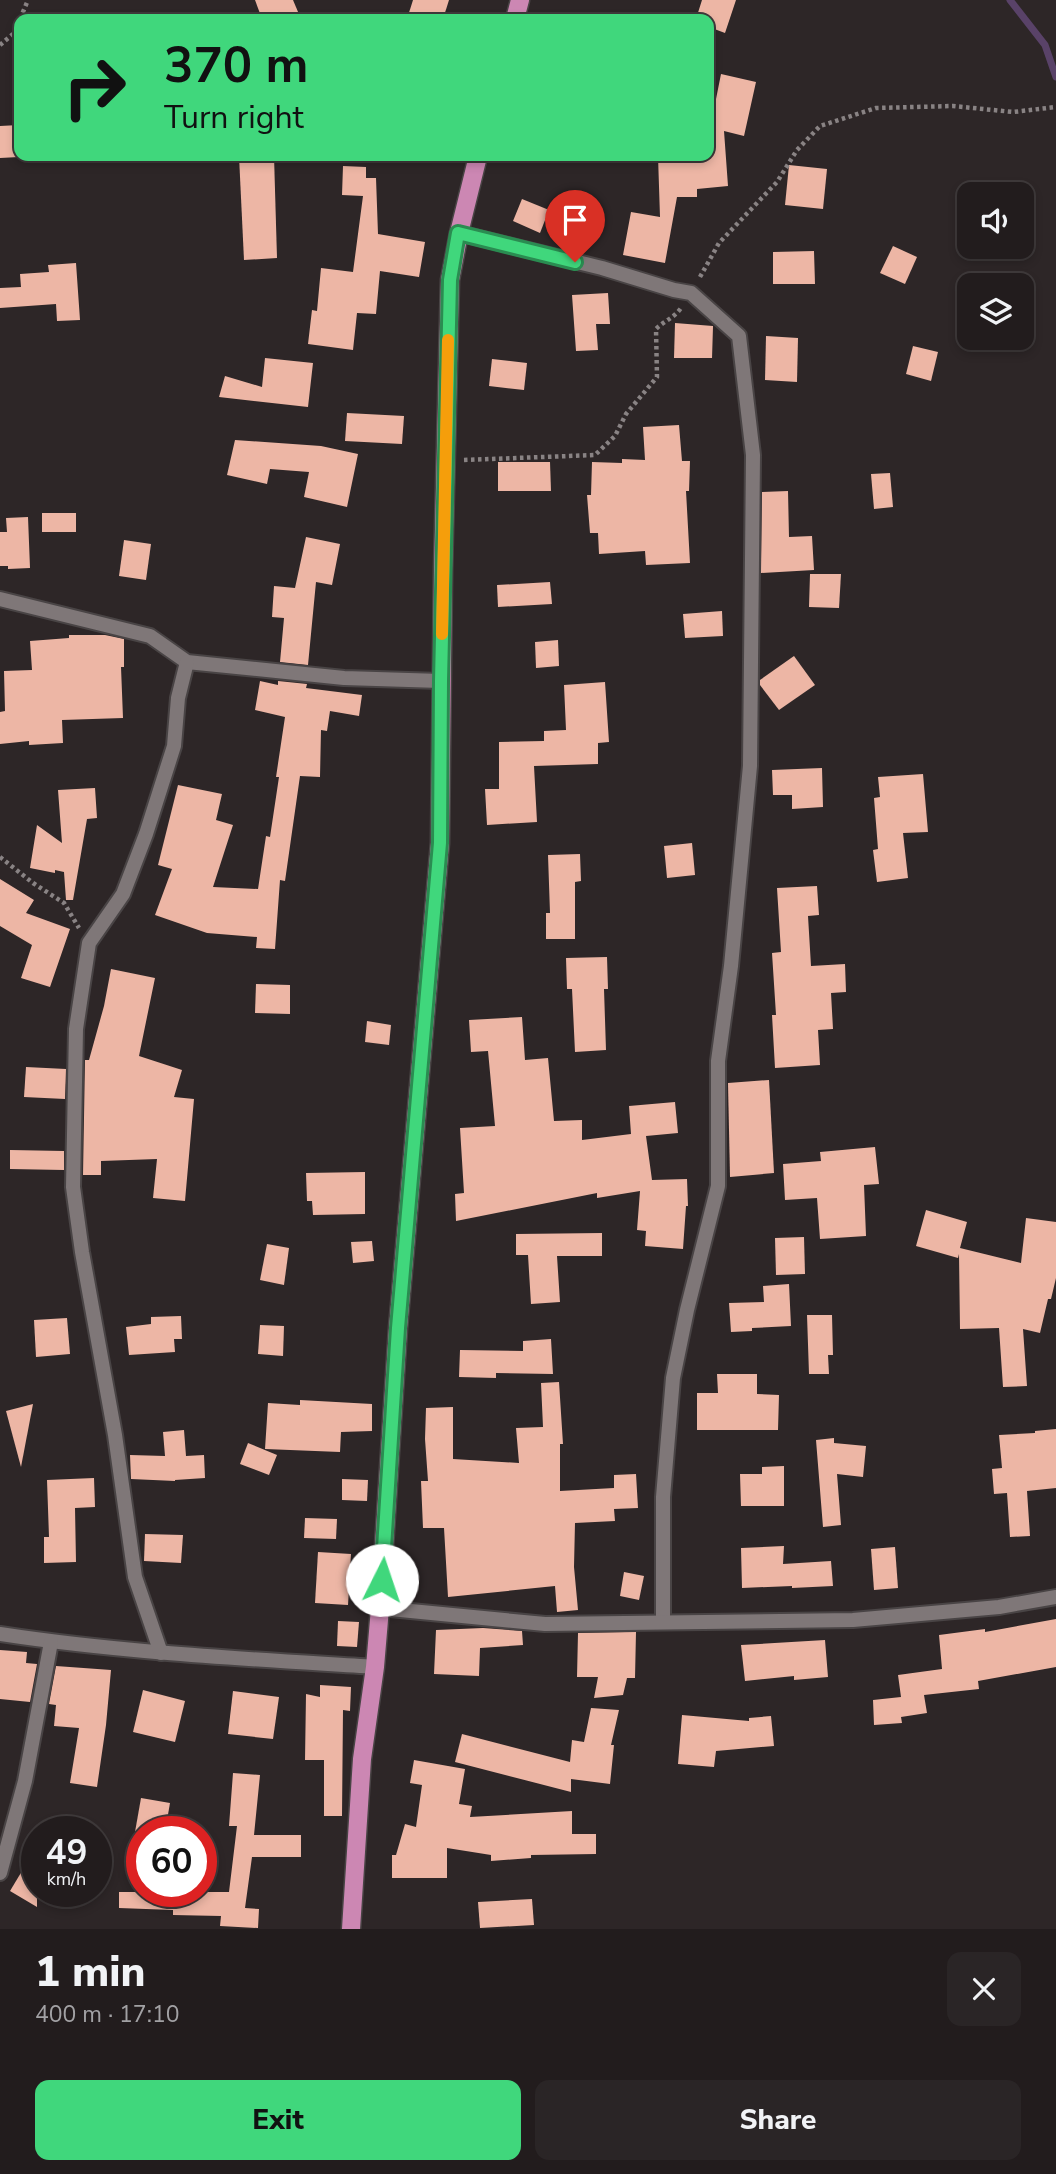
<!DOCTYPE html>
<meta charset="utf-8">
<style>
:root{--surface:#221c1d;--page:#2a2526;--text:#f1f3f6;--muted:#a2a1a4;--line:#3f3a3b;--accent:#40d77c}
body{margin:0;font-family:"Nunito Sans",sans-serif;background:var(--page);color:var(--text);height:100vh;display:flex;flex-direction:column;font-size:26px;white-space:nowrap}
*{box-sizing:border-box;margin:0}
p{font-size:23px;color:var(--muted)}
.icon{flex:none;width:38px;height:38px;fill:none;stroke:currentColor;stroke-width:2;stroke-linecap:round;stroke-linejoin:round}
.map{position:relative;height:1929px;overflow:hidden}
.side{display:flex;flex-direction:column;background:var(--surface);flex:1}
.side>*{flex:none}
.hud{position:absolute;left:14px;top:14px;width:700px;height:147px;border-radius:14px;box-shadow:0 4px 10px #0003,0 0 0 2px var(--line);background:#40d77c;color:#111;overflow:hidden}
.controls{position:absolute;left:957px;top:182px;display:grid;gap:14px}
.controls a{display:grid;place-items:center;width:77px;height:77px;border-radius:14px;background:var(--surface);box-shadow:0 4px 10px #0003,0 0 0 2px var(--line);font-size:35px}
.speed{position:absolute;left:21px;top:1816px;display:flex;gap:14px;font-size:35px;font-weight:700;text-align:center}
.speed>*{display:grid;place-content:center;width:91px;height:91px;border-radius:50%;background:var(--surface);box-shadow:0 4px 10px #0003,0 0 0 2px var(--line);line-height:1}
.speed small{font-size:18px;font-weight:400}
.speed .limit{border:10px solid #d22;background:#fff;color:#111}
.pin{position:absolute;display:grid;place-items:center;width:60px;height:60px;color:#fff;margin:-72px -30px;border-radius:50% 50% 50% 0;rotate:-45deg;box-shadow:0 0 7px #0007}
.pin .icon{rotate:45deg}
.me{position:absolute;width:77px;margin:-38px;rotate:4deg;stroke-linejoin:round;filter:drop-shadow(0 0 5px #0008)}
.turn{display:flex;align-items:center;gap:24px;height:147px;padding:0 35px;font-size:32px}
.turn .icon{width:91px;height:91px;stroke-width:2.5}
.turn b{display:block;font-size:49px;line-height:60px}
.round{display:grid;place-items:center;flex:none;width:74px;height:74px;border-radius:14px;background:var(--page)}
.overview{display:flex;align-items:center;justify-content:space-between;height:119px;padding:0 35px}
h1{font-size:42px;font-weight:800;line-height:52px}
.button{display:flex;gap:14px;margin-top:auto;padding:14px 35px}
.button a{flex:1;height:80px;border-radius:14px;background:var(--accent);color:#111;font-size:28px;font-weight:800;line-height:80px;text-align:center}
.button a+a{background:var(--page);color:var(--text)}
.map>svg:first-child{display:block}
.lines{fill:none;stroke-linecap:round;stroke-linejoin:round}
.stream{stroke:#594268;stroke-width:7}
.building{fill:#edb6a5}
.minor-casing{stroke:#494445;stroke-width:18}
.primary-casing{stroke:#494445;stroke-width:21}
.path{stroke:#898384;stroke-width:4.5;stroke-dasharray:3.5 3.5;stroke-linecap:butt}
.minor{stroke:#7f7778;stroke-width:14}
.primary{stroke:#cc87b3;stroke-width:18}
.route-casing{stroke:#2a8c51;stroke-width:18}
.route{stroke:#40d77c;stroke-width:12}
.slow{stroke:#f59e0b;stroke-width:12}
</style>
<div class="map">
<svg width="1056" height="1929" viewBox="0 0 1056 1929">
<rect width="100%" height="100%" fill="#2d2627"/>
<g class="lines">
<!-- stream -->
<path class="stream" d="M1010 0 1045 45 1056 77"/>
</g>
<!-- building -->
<g class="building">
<path d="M255 0H293L301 19H262Z"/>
<path d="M413 0H449L443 19H407Z"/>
<path d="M702 0H736L725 33 709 27V19H696Z"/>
<path d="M721 74 756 82 744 136 724 131 728 186 697 189V197H677L665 263 623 255 631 212 660 217 658 156H709V108L714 109Z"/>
<path d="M19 125V157L0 158V126Z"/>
<path d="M239 156H274L277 258 244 260Z"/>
<path d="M789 165 827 169 823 209 785 205Z"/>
<path d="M343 166 366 167V178H376L378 234 425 242 419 277 380 271 376 314 357 313 353 350 308 344 312 310 317 311 321 268 353 272 363 196 342 195Z"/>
<path d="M522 199 549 210 540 233 513 221Z"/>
<path d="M893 246 917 257 905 284 880 273Z"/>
<path d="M814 251 815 284H773V252Z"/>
<path d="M76 263 80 320 57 321 56 304 0 308V288L21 287 20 274 49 272 48 265Z"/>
<path d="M608 293 610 324H596L598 350 576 351 572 295Z"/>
<path d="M675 323 713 326 712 358H674Z"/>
<path d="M766 336 798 338 797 382 765 380Z"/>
<path d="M913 346 938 352 931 381 906 374Z"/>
<path d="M265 358 313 363 308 407 219 397 225 376 262 387Z"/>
<path d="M492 359 527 363 524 390 489 386Z"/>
<path d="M347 413 404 416 402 444 345 441Z"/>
<path d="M679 425 682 461H690L689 491H686L690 563 646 565 645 551 599 554 598 533H590L587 495H591L592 462 622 463V459L645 460 643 427Z"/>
<path d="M235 440 321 446 358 454 347 507 304 497 309 472 270 469 267 484 227 475Z"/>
<path d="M498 462H550L551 491H498Z"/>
<path d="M890 473 893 507 874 509 871 474Z"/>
<path d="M788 491 789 537 812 536 814 570 761 573 762 492Z"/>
<rect x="42" y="513" width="34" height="19"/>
<path d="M28 517 30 568 8 569V566H0V532H7L6 518Z"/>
<path d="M306 537 340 544 332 585 316 582 308 665 280 662 284 618 272 617 274 586 295 588Z"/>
<path d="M124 540 151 544 146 580 119 576Z"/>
<path d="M810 574H841L839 608 809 607Z"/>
<path d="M550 582 552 604 498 607 497 585Z"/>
<path d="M722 611 723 636 685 638 683 614Z"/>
<path d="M69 635H105L124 639V667H121L123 718 62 720 63 743 29 745V741L0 744V712L5 711 4 671 32 670 30 641 69 638Z"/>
<path d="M558 640 559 666 536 668 535 642Z"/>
<path d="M794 656 815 685 779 710 760 685V680Z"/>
<path d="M260 681 278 685V681L307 684 306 688 362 695 359 716 330 711 327 731 321 730 320 777 300 776 285 881 280 880 275 949 256 948 257 937 207 933 155 915 172 869 158 865 178 785 222 794 216 820 233 825 213 887 258 889 266 836 270 837 279 777H276L285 717 255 710Z"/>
<path d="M605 682 609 742 598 743V764L534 766 537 822 487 825 485 789H499V742L544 741V731L566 730 564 685Z"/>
<path d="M822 768 823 807 792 809V795H773L772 770Z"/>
<path d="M923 774 928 832 903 833 908 878 877 882 873 850 878 849 874 798 880 797 878 777Z"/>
<path d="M95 788 97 818 87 819 73 900H66L64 872 55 870V873L30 868 37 825 62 843 58 790Z"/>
<path d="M692 843 695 875 667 878 664 846Z"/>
<path d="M580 854 581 881 575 882V939H546V913H550L548 855Z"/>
<path d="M0 879 34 900 26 913 70 929 50 987 21 978 32 945 0 926Z"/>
<path d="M817 886 819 915 808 916 811 966 845 964 846 992 831 993 833 1029 818 1030 820 1065 775 1068 772 1015H776L772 953 781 952 777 888Z"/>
<path d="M607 957 608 989H604L606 1050 575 1052 572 989H567L566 958Z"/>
<path d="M111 969 155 978 139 1056 182 1070 174 1097 194 1099 185 1201 153 1198 157 1159 101 1161V1175H83L85 1060H89L104 1006Z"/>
<path d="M256 984 290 985V1014L255 1013Z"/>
<path d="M522 1017 525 1060 548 1058 554 1121 582 1120V1140L631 1134 629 1106 675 1102 678 1133 646 1136 652 1180 687 1179 688 1206H686L683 1249 645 1246 646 1231 637 1230 640 1191 597 1198V1193L456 1221 455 1194 464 1193 460 1128 495 1126 488 1051 471 1052 469 1020Z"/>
<path d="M367 1021 391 1025 389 1045 365 1042Z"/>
<path d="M26 1067 66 1069 65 1099 24 1097Z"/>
<path d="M769 1080 774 1173 730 1177 728 1083Z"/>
<path d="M875 1147 879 1184 864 1185 866 1236 820 1239 817 1198 785 1200 783 1164 821 1161 820 1152Z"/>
<path d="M10 1150 64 1151V1170L10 1169Z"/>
<path d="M365 1172V1214L313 1215 312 1201H307L306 1173Z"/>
<path d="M926 1210 967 1222 960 1248 1021 1263 1026 1218 1056 1222V1278L1051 1299H1048L1040 1333 1023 1329 1027 1386 1003 1387 999 1328 960 1329 959 1254 958 1258 916 1246Z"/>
<path d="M602 1233V1256H557L560 1302 531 1304 528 1255H516V1234Z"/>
<path d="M804 1237 805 1274 776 1275 775 1238Z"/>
<path d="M372 1241 374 1261 353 1263 351 1242Z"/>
<path d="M267 1244 289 1248 284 1285 260 1280Z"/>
<path d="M789 1284 791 1326 752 1328V1331L731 1332 729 1303 764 1302 763 1286Z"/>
<path d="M807 1315H832L833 1355H828L829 1374H809Z"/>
<path d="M181 1316 182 1339H174L175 1352 129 1355 126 1327 151 1324V1317Z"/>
<path d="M67 1318 70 1354 36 1357 34 1320Z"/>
<path d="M260 1325 284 1326 283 1356 258 1354Z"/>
<path d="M551 1339 553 1374 496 1373V1378L459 1377 460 1350 523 1351V1341Z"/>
<path d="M717 1374H757V1394L779 1395 778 1430H697V1393H718Z"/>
<path d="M559 1382 563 1444H560V1491L614 1488V1475L636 1474 638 1508 614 1509 615 1521 575 1523 574 1567 578 1610 557 1612 555 1586 448 1597 444 1528H423L421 1481H428L425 1439 426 1408 453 1407V1459L519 1463 516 1428 543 1427 541 1383Z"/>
<path d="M300 1400 372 1404V1431L341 1432 340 1452 265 1449 268 1403 300 1405Z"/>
<path d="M33 1404 21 1467 6 1411Z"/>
<path d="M1056 1429V1488L1027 1491 1030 1536 1010 1537 1007 1493 994 1494 992 1469 1002 1468 999 1435 1035 1433V1431Z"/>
<path d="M184 1430 186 1456 204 1455 205 1478 175 1480V1481L131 1479 130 1455 165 1456 163 1432Z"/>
<path d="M834 1438V1443L866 1446 863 1477 837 1474 841 1525 823 1527 816 1440Z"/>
<path d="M248 1443 277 1455 269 1475 240 1464Z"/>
<path d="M784 1466V1506H741L740 1474H762V1467Z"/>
<path d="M94 1478 95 1507 75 1508 76 1562 44 1563V1537H49L47 1480Z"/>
<path d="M342 1479 368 1480 367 1501 342 1500Z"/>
<path d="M305 1518 337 1519 336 1539 304 1538Z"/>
<path d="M145 1534 183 1535 181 1563 144 1561Z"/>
<path d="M784 1546 783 1564 831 1561 833 1586 792 1588V1586L742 1588 741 1548Z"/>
<path d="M895 1547 898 1588 874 1590 871 1549Z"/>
<path d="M318 1552 351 1554 348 1605 315 1603Z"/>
<path d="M624 1572 644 1576 639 1600 620 1596Z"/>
<path d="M1056 1619V1667L978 1681 979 1689 924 1695 927 1713 901 1717 902 1723 874 1725 873 1700 901 1697 898 1675 942 1669 939 1635 985 1629V1632Z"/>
<path d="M338 1621 359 1622 357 1647 337 1646Z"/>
<path d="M483 1628 522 1631 523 1645 480 1648 479 1676 434 1674 436 1630Z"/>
<path d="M636 1632 635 1678H627L623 1695 594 1698 598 1677H577L578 1633Z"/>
<path d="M825 1640 828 1677 794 1680V1676L745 1681 741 1645Z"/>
<path d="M0 1650 27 1652 26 1663 37 1664 30 1702 0 1699Z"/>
<path d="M56 1666 111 1670 106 1725 97 1787 70 1783 79 1728 54 1726 56 1705 49 1704Z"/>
<path d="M320 1685 351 1687 350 1711 343 1710 342 1816H324V1760H305L306 1694 320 1697Z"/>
<path d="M143 1690 185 1701 175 1742 133 1732Z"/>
<path d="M233 1691 279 1697 273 1739 228 1734Z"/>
<path d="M591 1708 619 1710 611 1745H614L610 1784 571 1779V1792L455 1762 462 1734 570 1762 572 1740 584 1742Z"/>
<path d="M682 1715 749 1721V1718L771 1716 774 1746 716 1751 714 1767 678 1764Z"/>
<path d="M414 1760 465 1769 459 1804 472 1806 470 1817 572 1811V1834H596V1854L531 1855V1858L491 1861V1855L447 1848V1878H392V1855H396L405 1824 416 1827 422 1785 410 1783Z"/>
<path d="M233 1773 260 1775 254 1835H301V1857H252L245 1908 259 1909 258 1928 220 1926 221 1916 173 1915V1910L119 1908V1892H229L237 1826H229Z"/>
<path d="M141 1798 170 1803 165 1832H135Z"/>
<path d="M37 1846V1907L10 1891Z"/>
<path d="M532 1899 534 1925 480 1928 478 1902Z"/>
</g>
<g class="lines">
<!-- minor casing -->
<g class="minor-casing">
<g id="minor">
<path d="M459 233 602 268 674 290 691 293 739 336 753 455 750 766 731 966 718 1061V1186L687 1310 673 1378 663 1497V1622"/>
<path d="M0 599 150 636 187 662 344 678 441 681"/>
<path d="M380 1608 545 1624 853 1620 999 1607 1056 1597"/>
<path d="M0 1634C124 1653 250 1659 375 1667"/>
<path d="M161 1653 135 1577 115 1435 82 1252 73 1187 76 1029 89 943 123 894 146 834 174 746 178 698 187 662"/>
<path d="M0 1873 25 1781 51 1642"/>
</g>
</g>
<!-- primary casing -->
<g class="primary-casing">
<g id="primary">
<path d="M515 19 520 0"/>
<path d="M351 1929 362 1759 375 1667 380 1608 398 1328 440 843 443 571 450 280 459 233 478 156"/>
</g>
</g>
<!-- path -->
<g class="path">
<path d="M20 19 28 0"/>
<path d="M0 45 13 34 19 20"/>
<path d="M700 277 719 243 777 182 797 150 820 126 876 108 953 106 1013 112 1056 107"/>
<path d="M464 460 595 455 615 436 626 414 657 377 656 329C664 321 674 318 681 308"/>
<path d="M0 857 33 883 64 903 79 928"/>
</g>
<!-- minor -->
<use href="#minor" class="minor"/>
<!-- primary -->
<use href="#primary" class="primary"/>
</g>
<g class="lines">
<!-- route casing -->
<g class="route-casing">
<path id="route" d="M382 1580 398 1328 440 843 441 681 450 280 458 233 575 262"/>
</g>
<!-- route -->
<use href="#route" class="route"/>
<!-- slow -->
<path class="slow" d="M442 634 448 340"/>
</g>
</svg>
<div class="controls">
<a><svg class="icon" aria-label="sound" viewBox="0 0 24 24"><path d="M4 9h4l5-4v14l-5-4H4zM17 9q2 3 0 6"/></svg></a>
<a><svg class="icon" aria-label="layers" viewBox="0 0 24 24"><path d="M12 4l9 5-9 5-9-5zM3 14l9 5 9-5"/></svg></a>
</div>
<div class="speed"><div>49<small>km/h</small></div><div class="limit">60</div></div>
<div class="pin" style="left:575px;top:262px;background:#d93025"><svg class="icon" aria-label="arrive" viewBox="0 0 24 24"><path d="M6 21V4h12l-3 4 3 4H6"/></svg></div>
<svg class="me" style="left:382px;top:1580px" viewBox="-20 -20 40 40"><circle r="19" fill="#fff"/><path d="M0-13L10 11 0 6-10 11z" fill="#40d77c"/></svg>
<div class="hud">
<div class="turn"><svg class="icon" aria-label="right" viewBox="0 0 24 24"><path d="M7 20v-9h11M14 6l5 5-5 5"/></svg><div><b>370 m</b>Turn right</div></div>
</div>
</div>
<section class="side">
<div class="overview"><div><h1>1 min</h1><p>400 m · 17:10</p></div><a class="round"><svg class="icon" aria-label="close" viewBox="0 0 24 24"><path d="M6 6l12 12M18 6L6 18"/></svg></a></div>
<div class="button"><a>Exit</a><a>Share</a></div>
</section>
